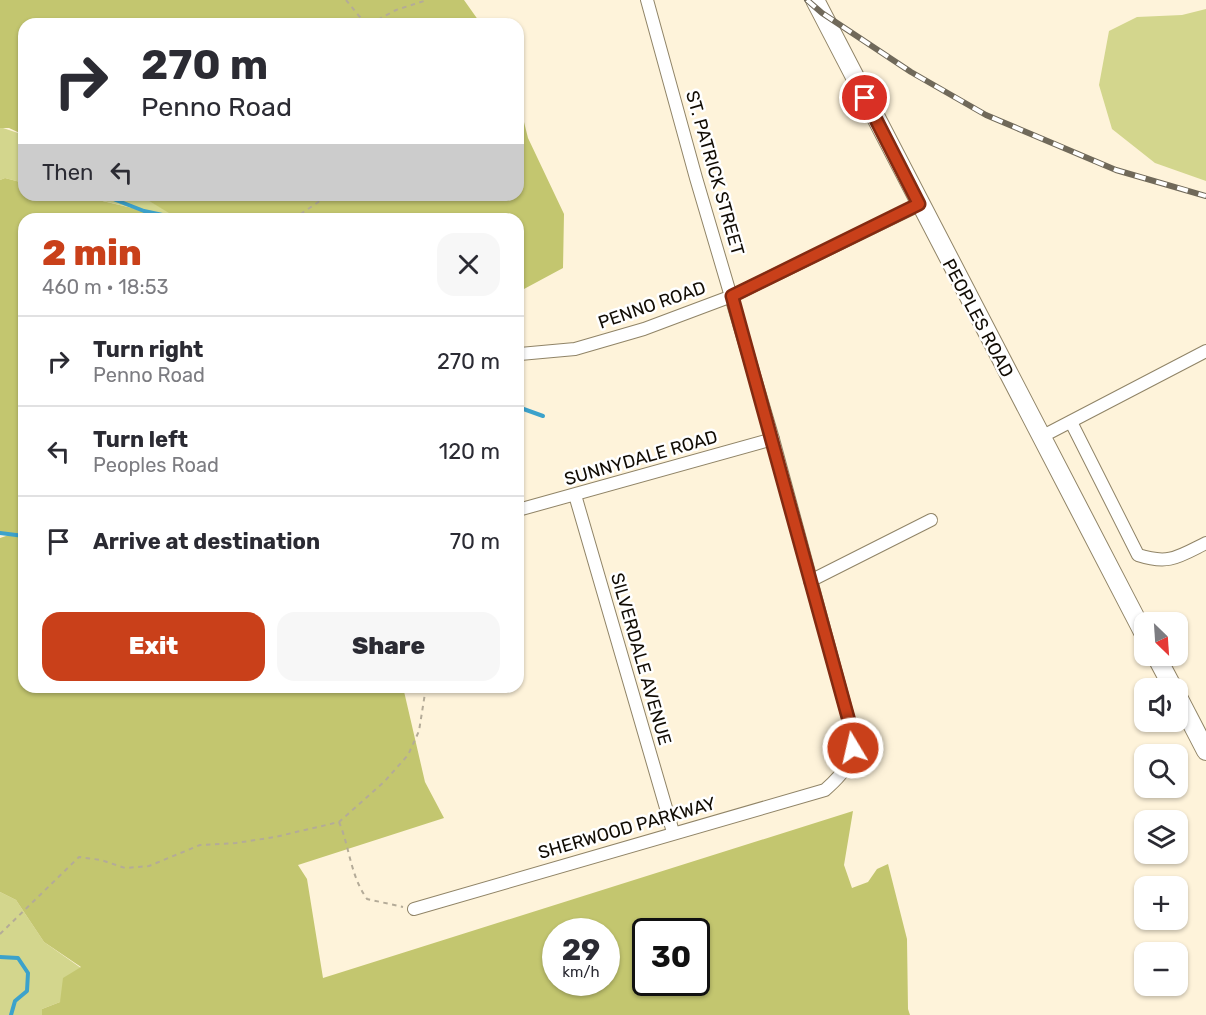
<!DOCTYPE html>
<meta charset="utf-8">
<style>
:root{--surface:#fff;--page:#f7f7f7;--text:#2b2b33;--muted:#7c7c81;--line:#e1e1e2;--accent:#c9401a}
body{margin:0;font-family:Rubik,sans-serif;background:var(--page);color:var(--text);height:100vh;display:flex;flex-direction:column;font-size:22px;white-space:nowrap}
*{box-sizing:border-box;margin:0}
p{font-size:20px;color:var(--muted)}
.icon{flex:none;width:33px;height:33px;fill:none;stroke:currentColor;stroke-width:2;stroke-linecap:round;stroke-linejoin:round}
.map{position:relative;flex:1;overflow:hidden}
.sheet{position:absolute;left:18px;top:213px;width:506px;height:480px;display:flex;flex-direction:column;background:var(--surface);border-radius:18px;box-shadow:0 2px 4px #0004}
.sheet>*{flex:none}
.guide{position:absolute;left:18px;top:18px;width:506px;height:183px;border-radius:18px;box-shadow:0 2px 4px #0004;background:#fff;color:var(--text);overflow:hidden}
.needle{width:39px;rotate:155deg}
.tools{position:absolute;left:1134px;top:612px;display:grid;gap:12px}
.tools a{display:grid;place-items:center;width:54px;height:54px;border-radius:12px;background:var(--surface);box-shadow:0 2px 4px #0004;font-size:30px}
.speed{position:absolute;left:542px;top:918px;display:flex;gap:12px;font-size:30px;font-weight:700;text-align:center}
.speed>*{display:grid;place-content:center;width:78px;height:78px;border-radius:50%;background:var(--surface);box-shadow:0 2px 4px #0004;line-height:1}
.speed small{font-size:15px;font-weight:400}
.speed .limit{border:3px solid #111;border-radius:9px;background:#fff;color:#111}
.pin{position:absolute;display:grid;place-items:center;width:51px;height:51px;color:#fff;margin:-26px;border:3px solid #fff;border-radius:50%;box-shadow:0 2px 6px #0007}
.me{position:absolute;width:66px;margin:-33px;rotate:351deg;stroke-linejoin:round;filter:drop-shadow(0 0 4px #0008)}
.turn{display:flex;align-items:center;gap:21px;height:126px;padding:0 24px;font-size:27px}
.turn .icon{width:78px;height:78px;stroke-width:2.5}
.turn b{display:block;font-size:42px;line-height:51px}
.then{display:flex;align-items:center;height:57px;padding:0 24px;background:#0003;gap:12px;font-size:22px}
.round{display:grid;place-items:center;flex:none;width:63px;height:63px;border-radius:18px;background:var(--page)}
.summary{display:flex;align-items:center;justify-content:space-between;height:102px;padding:0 24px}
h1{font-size:36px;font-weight:800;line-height:45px;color:var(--accent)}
.cta{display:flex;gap:12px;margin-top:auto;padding:12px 24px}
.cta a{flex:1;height:69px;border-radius:18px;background:var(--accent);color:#fff;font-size:24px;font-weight:800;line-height:69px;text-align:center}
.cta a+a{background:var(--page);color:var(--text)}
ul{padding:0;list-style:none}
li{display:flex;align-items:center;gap:18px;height:90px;padding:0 24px;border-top:2px solid var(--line)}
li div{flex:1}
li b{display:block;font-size:22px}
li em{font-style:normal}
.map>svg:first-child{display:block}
.green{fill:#d3d68d}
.forest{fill:#c3c66f;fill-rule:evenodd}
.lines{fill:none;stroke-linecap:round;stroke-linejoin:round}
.stream{stroke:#3ca2cb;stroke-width:4}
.minor-casing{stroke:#908467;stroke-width:14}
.secondary-casing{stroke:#908467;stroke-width:20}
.path{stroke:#b4ab98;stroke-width:2;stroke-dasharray:4.5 4.5;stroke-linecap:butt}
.minor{stroke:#fff;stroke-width:12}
.secondary{stroke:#fff;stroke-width:18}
.rail-casing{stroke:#70695a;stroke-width:6}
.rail{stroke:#fff;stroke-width:4;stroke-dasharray:11;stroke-linecap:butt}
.route-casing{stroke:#832a11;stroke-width:15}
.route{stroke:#c9401a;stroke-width:10}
.labels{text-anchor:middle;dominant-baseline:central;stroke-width:5;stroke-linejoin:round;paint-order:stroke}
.street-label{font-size:18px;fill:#110c04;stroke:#fff}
</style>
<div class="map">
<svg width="1206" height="1015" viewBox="0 0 1206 1015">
<rect width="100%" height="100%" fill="#fef3da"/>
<!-- green -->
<g class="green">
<path d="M1206 9V181L1155 163 1112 129 1099 85 1109 31 1137 17 1182 15Z"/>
<path d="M0 127 24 135V183L5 178 0 180Z"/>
<path d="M77 195H139L181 219Z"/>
<path d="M0 892 16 900 44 942 81 968 60 1002 42 1009V1015H0Z"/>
</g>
<!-- forest -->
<g class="forest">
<path d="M0 0H464L481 24H24V135L9 128H0Z"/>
<path d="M518 98 528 138 564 214 563 268 524 289 518 297V219H24V687H403L425 782 444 818 298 865 307 879 323 978 853 811 844 865 852 888 868 882 877 869 888 864 907 939 908 1009 910 1015H42V1009L60 1002 63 978 81 967 44 942 16 900 0 892V538L9 535 0 534V180L5 178 24 183V195H77L179 219 139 195H518ZM555 932H606V982H555ZM645 932H696V982H645Z"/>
</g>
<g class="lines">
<!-- stream -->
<g class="stream">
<path d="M20 145 24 147"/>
<path d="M103 195 144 211 181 219"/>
<path d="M518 407 543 416"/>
<path d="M0 533 24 536"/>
<path d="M0 957 18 958 28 973 27 991 15 1001 11 1015"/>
</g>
<!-- minor casing -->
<g class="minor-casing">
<g id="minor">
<path d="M520 354 575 349 644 329 732 296 919 205"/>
<path d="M1071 422 1138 555C1169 565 1178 557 1206 543"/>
<path d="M1041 437 1206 351"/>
<path d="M575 495 673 832"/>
<path d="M518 510 773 439"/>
<path d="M810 581 931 520"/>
<path d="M414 909 825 790C852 766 854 757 849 721L773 439 696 178 647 0"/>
</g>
</g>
<!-- secondary casing -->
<g class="secondary-casing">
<g id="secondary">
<path d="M815 0 1144 634"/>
<path d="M1156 656 1173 688"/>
<path d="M1178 697 1206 751"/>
</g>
</g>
<!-- path -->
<g class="path">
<path d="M346 0 359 16 370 24"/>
<path d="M370 24 396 10 427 0"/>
<path d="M293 219 329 195"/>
<path d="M339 822C350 848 350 875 367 899L403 907"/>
<path d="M0 934 79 857 101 860 125 868 149 866 200 845 236 843 275 837 339 822 384 782 408 755 419 731 426 687"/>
</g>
<!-- minor -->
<use href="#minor" class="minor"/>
<!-- secondary -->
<use href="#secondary" class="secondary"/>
<!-- rail casing -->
<g class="rail-casing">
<path id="rail" d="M807 0 822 13 911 72 986 115 1116 170 1206 196"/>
</g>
<!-- rail -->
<use href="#rail" class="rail"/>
</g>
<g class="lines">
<!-- route casing -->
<g class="route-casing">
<path id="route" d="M853 748 849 721 732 296 919 204 865 98"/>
</g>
<!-- route -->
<use href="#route" class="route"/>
</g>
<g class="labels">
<!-- street labels -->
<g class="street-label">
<text transform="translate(715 173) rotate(74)">ST. PATRICK STREET</text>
<text transform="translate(652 305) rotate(-19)">PENNO ROAD</text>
<text transform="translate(978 318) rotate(62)">PEOPLES ROAD</text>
<text transform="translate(641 458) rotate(-16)">SUNNYDALE ROAD</text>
<text transform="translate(641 659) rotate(74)">SILVERDALE AVENUE</text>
<text transform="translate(627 828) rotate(-16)">SHERWOOD PARKWAY</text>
</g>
</g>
</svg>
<div class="tools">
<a><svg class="needle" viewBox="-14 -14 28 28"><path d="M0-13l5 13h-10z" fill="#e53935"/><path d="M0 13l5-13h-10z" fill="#7c7c81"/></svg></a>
<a><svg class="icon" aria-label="sound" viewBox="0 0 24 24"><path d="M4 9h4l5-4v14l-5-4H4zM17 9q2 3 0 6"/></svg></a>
<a><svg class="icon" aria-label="search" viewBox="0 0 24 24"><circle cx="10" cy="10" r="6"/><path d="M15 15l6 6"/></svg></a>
<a><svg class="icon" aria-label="layers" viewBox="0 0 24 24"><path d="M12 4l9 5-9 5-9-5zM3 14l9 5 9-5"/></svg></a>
<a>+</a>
<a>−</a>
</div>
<div class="speed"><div>29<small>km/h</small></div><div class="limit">30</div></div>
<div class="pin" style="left:865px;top:98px;background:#d93025"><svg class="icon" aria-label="arrive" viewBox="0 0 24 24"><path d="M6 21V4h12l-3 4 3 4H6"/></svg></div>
<svg class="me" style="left:853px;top:748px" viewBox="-20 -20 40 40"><circle r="17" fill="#c9401a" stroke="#fff" stroke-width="3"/><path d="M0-11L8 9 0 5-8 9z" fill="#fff"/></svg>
<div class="guide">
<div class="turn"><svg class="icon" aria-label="right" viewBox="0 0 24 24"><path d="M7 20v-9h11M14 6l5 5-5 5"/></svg><div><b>270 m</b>Penno Road</div></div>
<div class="then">Then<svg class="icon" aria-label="left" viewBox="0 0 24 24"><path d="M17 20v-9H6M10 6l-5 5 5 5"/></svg></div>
</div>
<section class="sheet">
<div class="summary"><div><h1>2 min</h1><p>460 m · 18:53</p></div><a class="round"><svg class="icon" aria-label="close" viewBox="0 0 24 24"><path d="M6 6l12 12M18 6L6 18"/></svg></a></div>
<ul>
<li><svg class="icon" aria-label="right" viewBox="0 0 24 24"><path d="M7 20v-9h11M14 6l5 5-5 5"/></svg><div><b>Turn right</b><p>Penno Road</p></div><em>270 m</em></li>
<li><svg class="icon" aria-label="left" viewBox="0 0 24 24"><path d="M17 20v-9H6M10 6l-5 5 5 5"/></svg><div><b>Turn left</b><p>Peoples Road</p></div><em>120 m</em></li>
<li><svg class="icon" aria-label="arrive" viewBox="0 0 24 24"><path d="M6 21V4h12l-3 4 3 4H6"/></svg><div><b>Arrive at destination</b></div><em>70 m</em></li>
</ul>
<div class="cta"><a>Exit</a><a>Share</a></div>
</section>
</div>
